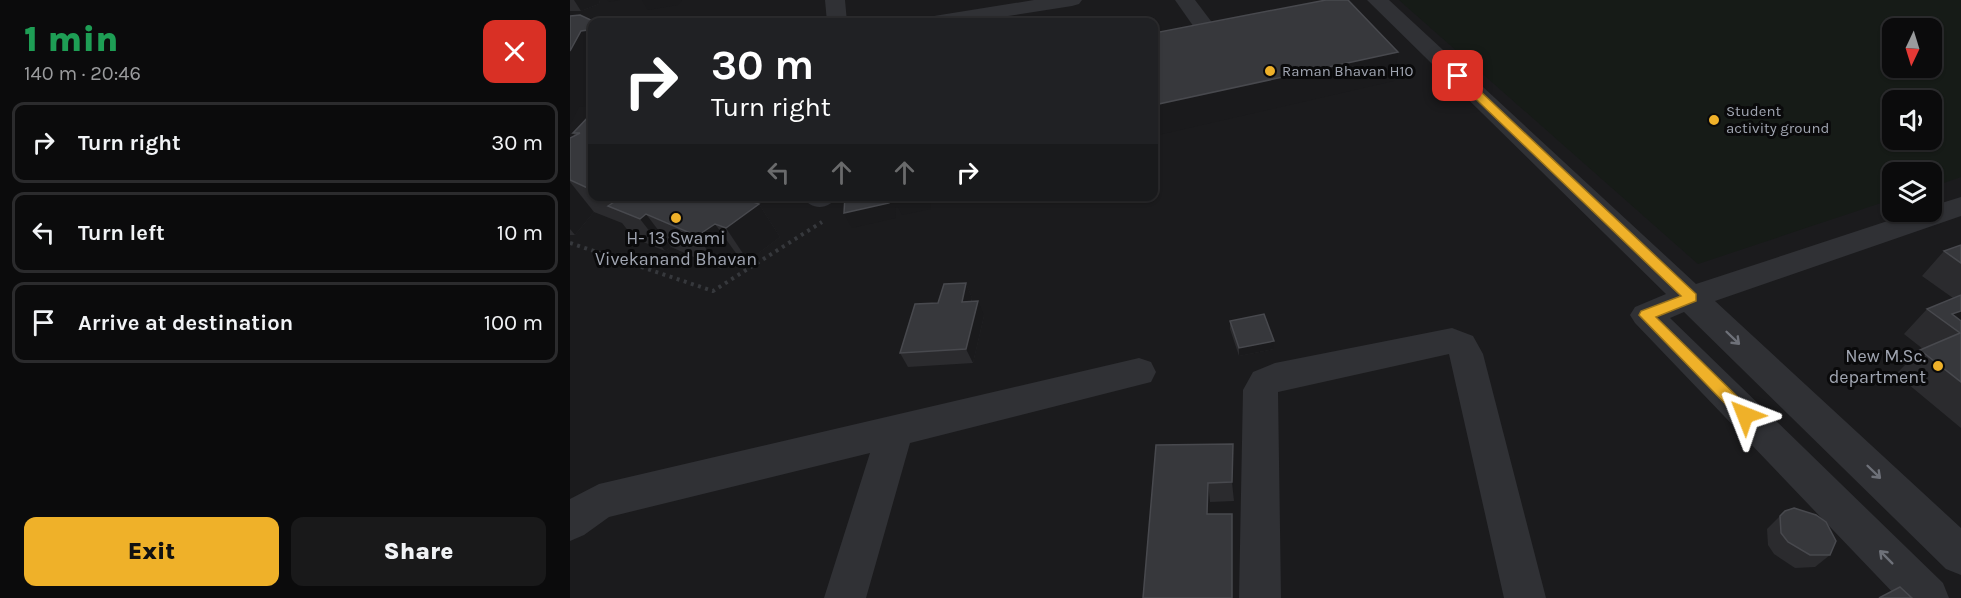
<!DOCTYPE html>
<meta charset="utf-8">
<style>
:root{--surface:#0b0b0c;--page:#19191a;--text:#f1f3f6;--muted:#9a9b9d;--line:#2b2b2d;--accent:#efb129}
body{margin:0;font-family:Karla,sans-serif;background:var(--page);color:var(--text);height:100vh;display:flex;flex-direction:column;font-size:22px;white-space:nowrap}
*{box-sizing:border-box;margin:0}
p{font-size:20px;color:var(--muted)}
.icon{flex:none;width:33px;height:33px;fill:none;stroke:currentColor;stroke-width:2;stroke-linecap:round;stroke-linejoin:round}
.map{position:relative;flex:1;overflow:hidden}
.panel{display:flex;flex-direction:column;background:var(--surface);width:570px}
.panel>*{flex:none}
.banner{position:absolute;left:18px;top:18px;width:570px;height:183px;border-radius:12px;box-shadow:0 2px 4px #0004,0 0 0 2px var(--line);background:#202124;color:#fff;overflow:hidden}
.needle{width:39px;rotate:184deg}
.controls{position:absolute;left:1312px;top:18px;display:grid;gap:12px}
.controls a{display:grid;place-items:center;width:60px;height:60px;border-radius:12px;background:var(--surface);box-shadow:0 2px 4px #0004,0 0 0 2px var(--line);font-size:30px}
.pin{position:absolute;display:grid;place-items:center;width:51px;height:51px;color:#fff;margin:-26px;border-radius:12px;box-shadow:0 3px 9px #0006}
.me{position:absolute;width:66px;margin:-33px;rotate:315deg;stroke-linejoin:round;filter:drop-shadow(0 0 4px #0008)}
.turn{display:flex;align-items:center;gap:21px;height:126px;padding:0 24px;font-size:27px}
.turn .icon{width:78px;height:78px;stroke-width:2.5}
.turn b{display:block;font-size:42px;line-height:51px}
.lanes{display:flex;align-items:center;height:57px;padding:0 24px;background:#0003;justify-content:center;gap:30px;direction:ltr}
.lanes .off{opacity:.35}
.round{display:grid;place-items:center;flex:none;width:63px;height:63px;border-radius:12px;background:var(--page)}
.overview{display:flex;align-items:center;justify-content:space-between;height:102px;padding:0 24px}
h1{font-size:36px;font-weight:800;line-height:45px;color:#1e9e55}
.primary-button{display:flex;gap:12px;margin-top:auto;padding:12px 24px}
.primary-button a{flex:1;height:69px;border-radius:12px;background:var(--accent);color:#111;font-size:24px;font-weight:800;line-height:69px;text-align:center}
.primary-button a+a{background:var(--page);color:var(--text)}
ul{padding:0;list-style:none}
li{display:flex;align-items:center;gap:18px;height:81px;margin:0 12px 9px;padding:0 12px;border:3px solid var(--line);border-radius:12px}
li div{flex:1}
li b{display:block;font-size:22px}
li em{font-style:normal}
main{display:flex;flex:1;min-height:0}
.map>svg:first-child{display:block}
.built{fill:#1b1b1d;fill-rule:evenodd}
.green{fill:#161b17;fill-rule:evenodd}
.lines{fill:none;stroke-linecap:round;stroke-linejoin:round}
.path-far1{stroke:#36383c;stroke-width:3;stroke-dasharray:2 3;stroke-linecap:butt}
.path{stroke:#36383c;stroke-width:4;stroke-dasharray:3 4.5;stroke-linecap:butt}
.minor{fill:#303135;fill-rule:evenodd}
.wall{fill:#2b2b2e}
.shaded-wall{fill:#1a1a1c}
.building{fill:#37383c;stroke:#48494e;stroke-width:1.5}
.oneway{stroke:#6e7179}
.route{fill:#efb129;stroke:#9b731b;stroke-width:1.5}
.poi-dot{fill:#efb129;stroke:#0a0a0b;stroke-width:2}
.labels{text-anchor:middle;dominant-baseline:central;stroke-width:6;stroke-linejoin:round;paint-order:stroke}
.far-poi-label{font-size:15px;fill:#a0a5b1;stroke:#0a0a0b;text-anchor:start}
.poi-label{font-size:18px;fill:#a0a5b1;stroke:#0a0a0b}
</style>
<main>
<section class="panel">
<div class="overview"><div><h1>1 min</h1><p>140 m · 20:46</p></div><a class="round" style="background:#d93025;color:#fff"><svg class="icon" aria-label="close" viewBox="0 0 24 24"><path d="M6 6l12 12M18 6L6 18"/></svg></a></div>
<ul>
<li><svg class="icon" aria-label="right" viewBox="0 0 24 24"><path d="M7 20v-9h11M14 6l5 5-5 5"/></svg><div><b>Turn right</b></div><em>30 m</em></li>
<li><svg class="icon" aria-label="left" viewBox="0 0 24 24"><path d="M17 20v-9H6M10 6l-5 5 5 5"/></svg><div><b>Turn left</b></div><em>10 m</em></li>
<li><svg class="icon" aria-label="arrive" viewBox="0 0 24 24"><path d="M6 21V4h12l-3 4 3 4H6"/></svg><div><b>Arrive at destination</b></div><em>100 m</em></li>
</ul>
<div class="primary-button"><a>Exit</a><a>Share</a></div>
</section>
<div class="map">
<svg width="1391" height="598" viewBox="0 0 1391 598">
<rect width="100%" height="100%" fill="#0f0f10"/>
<!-- built -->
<path class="built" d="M0 0H1391V598H0ZM22 22H584V196H22ZM1323 28H1362V68H1323ZM1323 100H1362V140H1323ZM1323 172H1362V212H1323Z"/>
<!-- green -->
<path class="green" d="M829 0H1391V177L1362 187V172H1323V199L1128 264ZM1323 28H1362V68H1323ZM1323 100H1362V140H1323Z"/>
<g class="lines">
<!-- path-far1 -->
<path class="path-far1" d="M88 22 114 19 112 22"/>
<!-- path -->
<path class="path" d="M0 243 143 291 252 222"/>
<!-- minor -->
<g class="minor">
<path d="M255 0H275L277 22H257Z"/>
<path d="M464 0H512L509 4 502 6 400 22H354L357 18 364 16Z"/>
<path d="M605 0H625L659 45 656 50H640Z"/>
<path d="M797 0H819L1126 284 1345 212H1362V206L1391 197V216L1145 301 1391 528V575L1376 569 1114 312 1100 318 1373 583 1379 598H1328L1065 323 1060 315 1065 307 1096 294Z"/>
<path d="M232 196H268C259 210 241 211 232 196Z"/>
<path d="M882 328 903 336 913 354 976 598H934L879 354 708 392 711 598H669L673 390 683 372 705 363Z"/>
<path d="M569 358 581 362 586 372 581 382 340 443 296 598H254L300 453 39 517 14 535 0 541V499L29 484Z"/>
</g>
</g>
<!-- wall -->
<g class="wall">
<path d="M0 0H30L29 4 11 11H0Z"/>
<path d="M22 113V196H179L183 202 189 204 210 237 178 261 168 256 151 269 101 247 95 251 64 238 52 223 24 212 5 235H0V138L5 136 3 133Z"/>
<path d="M1391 245V428L1326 374 1350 350 1353 349 1334 334 1357 309 1383 298 1352 276 1374 251Z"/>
<path d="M396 283 402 298V301L414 316 403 363 338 367 330 353Z"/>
<path d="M660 321 704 349 669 356 660 329Z"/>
<path d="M586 445 664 463V501L640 502 639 514 663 532V598Z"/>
<path d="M1215 511 1260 555 1245 567 1225 568 1204 554 1198 545 1197 529Z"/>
</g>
<!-- shaded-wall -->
<g class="shaded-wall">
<path d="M4 0H30L29 4 11 11Z"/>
<path d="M37 0H50L39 2Z"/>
<path d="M72 0H112L108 5 78 10Z"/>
<path d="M23 21 24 22H22V81L20 87 22 90V95L17 106 9 107 0 124V51L11 31Z"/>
<path d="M828 52 824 81 584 136V105Z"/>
<path d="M0 182 24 212 5 235 0 229Z"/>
<path d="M179 196 186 207 189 204 210 237 178 261 156 228 175 199Z"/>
<path d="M319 196H360L361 209 332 215 328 207 325 208 326 218 282 228 274 213Z"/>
<path d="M76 214 101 247 95 251 70 219Z"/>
<path d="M145 224 168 256 151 269 127 236Z"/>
<path d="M396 283 402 298 398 317 392 302Z"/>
<path d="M408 301 414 316 403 363 396 349Z"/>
<path d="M1391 311V326L1382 314Z"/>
<path d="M704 341V349L669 356V348Z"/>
<path d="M663 444 664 463V501L662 482Z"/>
<path d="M638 483 640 502 639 532 637 514Z"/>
<path d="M662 514 663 532V598H662Z"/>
</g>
<!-- building -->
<g class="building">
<path d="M756 0H778L828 52 584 105V33Z"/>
<path d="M10 15 23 21 18 30 11 31 0 51V16Z"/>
<path d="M22 113V190L0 180V138L10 133H3Z"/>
<path d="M39 196H179L175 199 189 204 156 228 145 224 127 236 76 214 70 219 38 206 47 200Z"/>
<path d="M275 196H319V203L274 213Z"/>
<path d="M325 196H344L326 200Z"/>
<path d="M1391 245V263L1374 251Z"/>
<path d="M396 283 392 302 408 301 396 349 330 353 345 304 368 303 374 284Z"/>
<path d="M1391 295V311L1382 314 1391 321V382L1350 350 1390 333 1357 309Z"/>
<path d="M694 314 704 341 669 348 660 321Z"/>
<path d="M663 444 662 482 638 483 637 514H662V598H573L586 445Z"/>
<path d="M1224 508 1246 515 1256 522 1266 541 1260 555H1240L1218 542 1211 533 1210 516 1215 511Z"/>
<path d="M1330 587 1342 598H1309Z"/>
</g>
<!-- one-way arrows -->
<defs><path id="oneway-shaft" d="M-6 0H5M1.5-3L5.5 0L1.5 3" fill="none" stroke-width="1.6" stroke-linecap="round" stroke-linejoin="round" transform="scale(1.5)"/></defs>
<g class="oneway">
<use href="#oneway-shaft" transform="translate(1163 338) rotate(44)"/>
<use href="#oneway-shaft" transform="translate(1304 472) rotate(44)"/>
<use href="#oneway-shaft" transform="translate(1316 557) rotate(-135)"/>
</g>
<!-- route -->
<path class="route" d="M885 74H892L1126 294V301L1086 317 1181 410 1183 415 1181 419H1170L1069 315 1071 311 1111 296 885 79Z"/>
<!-- markers -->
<g class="poi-dot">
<circle cx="700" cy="71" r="6"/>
<circle cx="1144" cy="120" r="6"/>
<circle cx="106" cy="218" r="6"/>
<circle cx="1368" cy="366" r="6"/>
</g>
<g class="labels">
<!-- far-poi labels -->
<g class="far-poi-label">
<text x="712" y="71">Raman Bhavan H10</text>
<text x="1156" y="111">Student<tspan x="1156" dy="17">activity ground</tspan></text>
</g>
<!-- poi labels -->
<g class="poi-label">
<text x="106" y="238">H- 13 Swami<tspan x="106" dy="21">Vivekanand Bhavan</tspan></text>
<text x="1356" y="356" text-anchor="end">New M.Sc.<tspan x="1356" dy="21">department</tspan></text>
</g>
</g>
</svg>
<div class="controls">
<a><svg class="needle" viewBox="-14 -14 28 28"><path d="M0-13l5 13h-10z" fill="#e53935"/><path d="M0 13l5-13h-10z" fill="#9a9b9d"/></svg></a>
<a><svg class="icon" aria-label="sound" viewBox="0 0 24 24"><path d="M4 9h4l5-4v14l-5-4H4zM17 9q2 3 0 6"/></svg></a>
<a><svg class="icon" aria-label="layers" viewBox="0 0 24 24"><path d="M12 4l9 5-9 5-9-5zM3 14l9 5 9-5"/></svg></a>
</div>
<div class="pin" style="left:888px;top:76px;background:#d93025"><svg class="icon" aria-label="arrive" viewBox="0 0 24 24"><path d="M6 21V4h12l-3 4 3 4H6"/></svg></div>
<svg class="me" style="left:1175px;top:415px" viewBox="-20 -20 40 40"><path d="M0-17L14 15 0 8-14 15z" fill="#efb129" stroke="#fff" stroke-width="4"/></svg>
<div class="banner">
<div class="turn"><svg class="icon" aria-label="right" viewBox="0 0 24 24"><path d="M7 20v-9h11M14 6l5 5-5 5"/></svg><div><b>30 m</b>Turn right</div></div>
<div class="lanes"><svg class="icon off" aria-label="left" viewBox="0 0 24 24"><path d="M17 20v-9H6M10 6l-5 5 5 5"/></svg><svg class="icon off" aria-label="ahead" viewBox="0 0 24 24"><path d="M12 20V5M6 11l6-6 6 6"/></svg><svg class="icon off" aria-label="ahead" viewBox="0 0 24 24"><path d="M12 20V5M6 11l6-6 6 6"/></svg><svg class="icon" aria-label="right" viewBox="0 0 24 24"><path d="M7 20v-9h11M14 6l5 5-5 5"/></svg></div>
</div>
</div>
</main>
